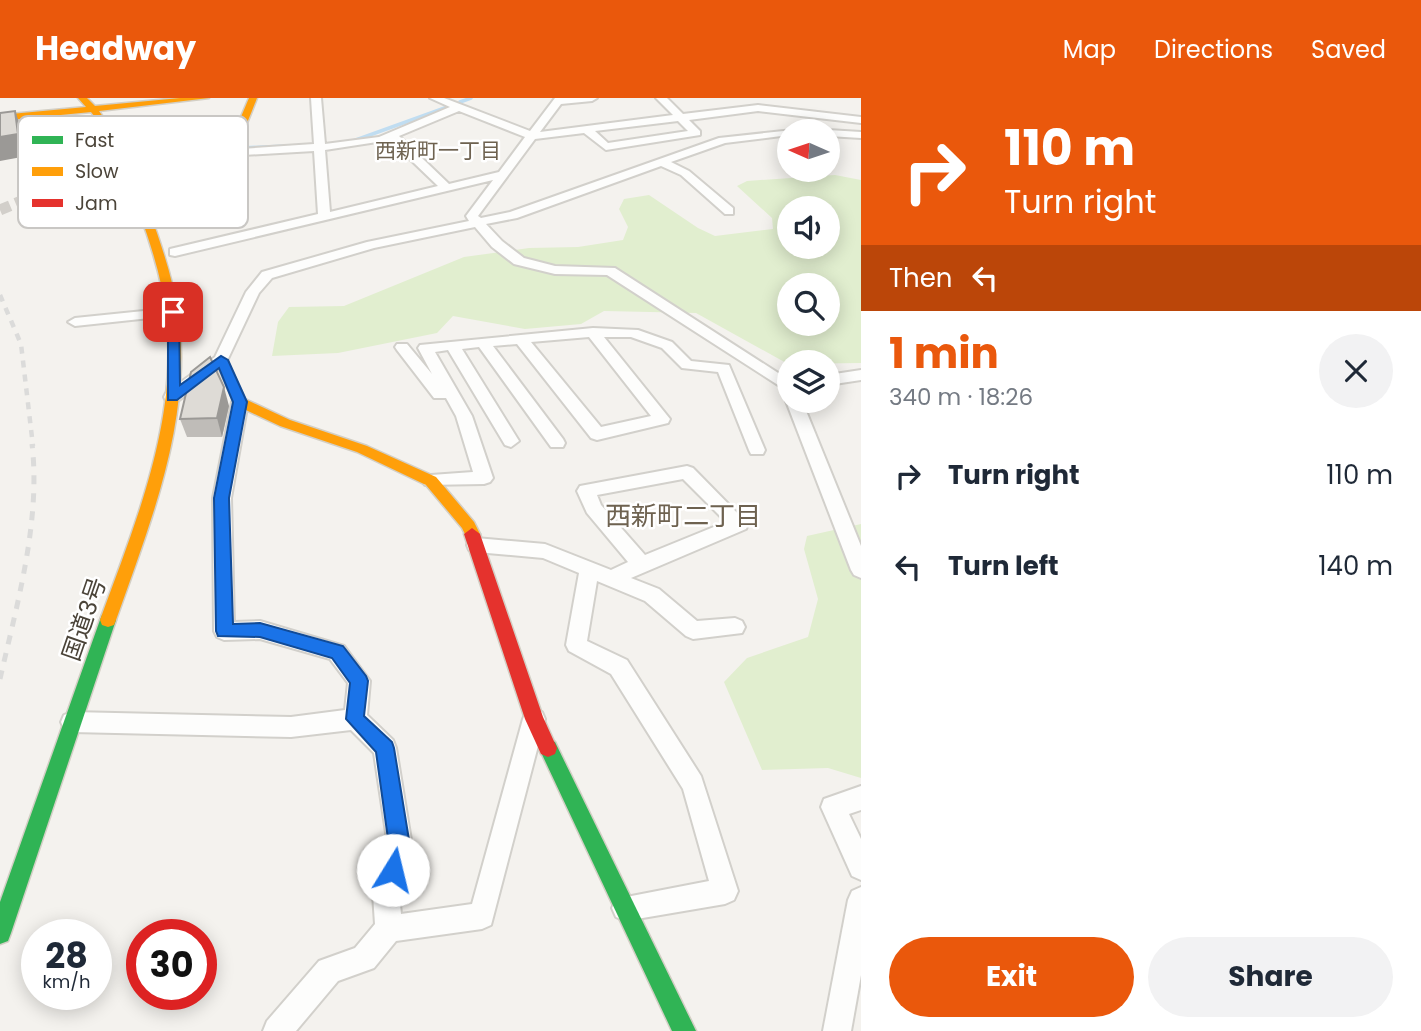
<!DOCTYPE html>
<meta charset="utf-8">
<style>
:root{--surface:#fff;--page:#f2f2f3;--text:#1f2937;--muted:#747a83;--accent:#ea580c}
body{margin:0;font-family:Poppins,"Noto Sans JP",sans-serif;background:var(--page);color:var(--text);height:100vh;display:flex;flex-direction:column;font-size:26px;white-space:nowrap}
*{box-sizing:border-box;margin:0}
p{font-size:23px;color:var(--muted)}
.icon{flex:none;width:38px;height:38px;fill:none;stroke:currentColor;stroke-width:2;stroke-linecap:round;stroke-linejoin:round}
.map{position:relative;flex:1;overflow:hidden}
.drawer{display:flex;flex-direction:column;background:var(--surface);width:560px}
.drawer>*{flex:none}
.top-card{background:#ea580c;color:#fff;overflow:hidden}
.needle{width:46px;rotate:273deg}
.buttons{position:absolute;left:777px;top:21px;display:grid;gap:14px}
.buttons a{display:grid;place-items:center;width:63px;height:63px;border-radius:50%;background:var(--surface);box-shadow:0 4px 18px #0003;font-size:35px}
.speed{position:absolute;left:21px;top:821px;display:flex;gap:14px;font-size:35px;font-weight:700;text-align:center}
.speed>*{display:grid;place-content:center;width:91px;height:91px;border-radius:50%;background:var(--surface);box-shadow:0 4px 18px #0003;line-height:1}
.speed small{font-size:18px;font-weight:400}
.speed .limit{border:10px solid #d22;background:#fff;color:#111}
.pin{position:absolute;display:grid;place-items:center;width:60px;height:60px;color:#fff;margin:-30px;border-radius:14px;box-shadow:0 4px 10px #0006}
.me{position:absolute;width:77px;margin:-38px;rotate:9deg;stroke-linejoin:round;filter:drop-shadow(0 0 5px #0008)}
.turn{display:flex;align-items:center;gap:24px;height:147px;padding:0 28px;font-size:32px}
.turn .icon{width:91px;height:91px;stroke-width:2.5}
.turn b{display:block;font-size:49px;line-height:60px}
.then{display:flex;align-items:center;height:66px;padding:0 28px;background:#0003;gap:14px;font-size:26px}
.round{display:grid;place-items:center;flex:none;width:74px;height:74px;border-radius:37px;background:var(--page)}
.headline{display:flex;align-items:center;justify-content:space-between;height:119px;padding:0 28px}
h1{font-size:42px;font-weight:700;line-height:52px;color:var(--accent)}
.action{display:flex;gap:14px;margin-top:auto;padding:14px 28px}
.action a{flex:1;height:80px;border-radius:42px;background:var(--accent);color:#fff;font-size:28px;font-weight:700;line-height:80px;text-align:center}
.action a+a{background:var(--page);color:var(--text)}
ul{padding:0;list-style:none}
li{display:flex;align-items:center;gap:21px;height:91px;padding:0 28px}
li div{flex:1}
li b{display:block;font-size:26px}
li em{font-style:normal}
header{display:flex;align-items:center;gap:42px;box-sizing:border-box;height:98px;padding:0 35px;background:var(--accent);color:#fff}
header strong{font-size:33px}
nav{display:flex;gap:38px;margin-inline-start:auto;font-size:24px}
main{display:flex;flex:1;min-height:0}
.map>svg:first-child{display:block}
.green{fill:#e1eecf;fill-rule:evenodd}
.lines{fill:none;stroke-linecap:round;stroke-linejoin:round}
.stream{stroke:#c0ddf1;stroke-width:3.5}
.river{fill:#c0ddf1;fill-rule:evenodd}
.street-tunnel{stroke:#d2cfca;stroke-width:11;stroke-dasharray:11 6;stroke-linecap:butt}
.street-casing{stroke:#d2d0cb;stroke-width:4}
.fast-casing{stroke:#d3cfc5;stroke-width:3}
.slow-casing{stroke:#d3cfc5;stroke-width:3}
.jam-casing{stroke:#d3cfc5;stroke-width:3}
.street{fill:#fdfdfc;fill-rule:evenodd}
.fast{fill:#30b455;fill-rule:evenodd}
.slow{fill:#ff9f0a;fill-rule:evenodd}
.jam{fill:#e5322d;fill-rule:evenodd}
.rail-far1{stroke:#dbdbda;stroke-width:4.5;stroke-dasharray:7 7;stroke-linecap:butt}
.rail{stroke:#dbdbda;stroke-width:5;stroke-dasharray:9 9;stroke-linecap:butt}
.wall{fill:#bfbcb8}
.shaded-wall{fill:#9b9996}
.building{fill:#dedbd6;stroke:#9b9996;stroke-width:2}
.route{fill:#1a73e8;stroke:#114b97;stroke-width:2}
.labels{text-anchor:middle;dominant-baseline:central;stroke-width:5;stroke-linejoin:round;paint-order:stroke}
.far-neighbourhood-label{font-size:21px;fill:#6e6250;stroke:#fff}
.street-label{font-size:24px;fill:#4b4439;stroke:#fff}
.neighbourhood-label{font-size:26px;fill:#6e6250;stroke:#fff}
.key{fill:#fff;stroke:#c9c7c4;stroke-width:2}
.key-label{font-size:19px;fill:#4b4439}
</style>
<header>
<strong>Headway</strong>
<nav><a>Map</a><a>Directions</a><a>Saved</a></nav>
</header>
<main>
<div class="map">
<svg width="861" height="933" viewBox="0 0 861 933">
<rect width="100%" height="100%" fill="#f4f2ee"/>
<!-- green -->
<g class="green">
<path d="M835 77 861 82V265L788 266 696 215 604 213 581 226 525 231 453 218 437 235 338 255 272 258 278 224 289 209 344 208 464 159 529 150 578 149 623 142 628 129 619 111 624 101 649 97 698 130 715 138 773 131 772 120 737 88 747 83ZM789 110H828V149H789ZM789 187H828V226H789Z"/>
<path d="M861 426V680L828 670 762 672 724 584 747 560 808 539 818 501 804 451 807 438Z"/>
</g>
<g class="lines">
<!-- stream -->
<g class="stream">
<path d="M460 4 471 0"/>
<path d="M353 43 453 7"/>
<path d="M241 50 287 48"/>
<path d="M154 55 220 52"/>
</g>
<!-- river -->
<path class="river" d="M106 56 113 58 116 62 113 66 90 75 71 109H55L52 104C68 74 71 62 106 56Z"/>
<!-- street-tunnel -->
<path class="street-tunnel" d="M0 112 50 91"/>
<!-- street casing -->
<g class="street-casing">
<g id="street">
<path d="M311 0H321L325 46 379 39 450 9 430 0H444L530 33 555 0H597L592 3 561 6 540 34 673 17 656 0H667L683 16 758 7 861 19V25L758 13 689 22 700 33V37L606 52 584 35 535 41 478 118 481 120 510 114 719 40 793 32 789 37 725 45 671 64 689 73 733 110V116H725L681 77 661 68 517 120 486 126 502 143 524 160 555 168 615 170 789 282V294L607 177 555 176 514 166 492 149 475 129 374 150 272 180 259 195 226 265 178 303H166L164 299 166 295 215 259 246 194 262 174 367 144 469 123 466 118 493 82 175 158 170 157V151L318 116 314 53 141 63 135 60 137 58 314 46ZM459 13 525 39 499 74 449 86 399 38ZM678 23 688 33 608 45 595 33ZM390 42 438 88 330 114 325 52Z"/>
<path d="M78 21H106L111 24C103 29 64 30 51 32L63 84 54 94H46L44 91 51 83 40 30Z"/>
<path d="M828 32 861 34V40L828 38V33H824Z"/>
<path d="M173 210 180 214 178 217 75 228 68 224 75 220Z"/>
<path d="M593 230 638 232 672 244 691 263 729 267 765 352 763 356H751L749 352 718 274 682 270 662 250 631 239H604L670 321 668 325 597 342 591 340 517 246 493 248 563 341 565 345 563 349H551L479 249 462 251 519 343 511 349 505 347 448 252 435 254 472 318 493 380 490 384 484 386 425 387 422 383 425 379 431 377 473 374 456 318 446 300H434L397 252 395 249 397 246H407L432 276 418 250 420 247ZM589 239 651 318 601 329 531 244Z"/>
<path d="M861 272V282L828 287V277Z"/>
<path d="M240 299 248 304 231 400 234 524 260 523 344 548 370 583 367 617 393 642 396 650 412 748 399 796 401 816 472 806 523 621 526 614 534 611 542 614 545 621 491 827 482 831 396 843 374 870 338 883 296 933H263L267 923 319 863 355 850 375 826 373 796 388 748 374 655 351 632 291 639 72 634 64 631 61 624 64 617 72 614 291 619 345 612 348 585 330 561 260 541 224 542 217 539 214 533 213 400 232 304Z"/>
<path d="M789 299V303H802L861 448V480L854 477 851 472 786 303Z"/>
<path d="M687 368 693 370 748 426 746 431 631 480 659 491 697 523 735 520 742 523 745 529 742 535 693 541 686 538 645 503 597 483 587 543 627 562 701 678 738 793 734 802 725 806 625 823 616 819 612 810 616 801 709 783 683 691 611 576 569 553 566 547 579 475 543 460 476 454 469 452 467 447 469 442 476 440 545 446 611 472 628 464 587 415 577 393 580 388ZM683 381 726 424 645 457 601 407 597 397Z"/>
<path d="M861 688V712L849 716 861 741V782L852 778 821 709 824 701Z"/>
<path d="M861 789V877L851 933H823L848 802 852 793Z"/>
</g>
</g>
<!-- fast casing -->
<g class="fast-casing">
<g id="fast">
<path d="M108 515 114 517 116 522 11 835 8 843 0 846V804L100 522 102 517Z"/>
<path d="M548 641 555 644 696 933H672L539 650 541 644Z"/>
</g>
</g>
<!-- slow casing -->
<g class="slow-casing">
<g id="slow">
<path d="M78 0H87L95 8 180 0H209L99 13 123 48 147 108C210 88 225 58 249 0H257C232 65 219 92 149 113 162 148 174 184 179 221 191 325 150 426 116 522L114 527 108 529 102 527 100 522C135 426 177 327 167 222 163 185 152 149 139 114 127 79 115 43 91 14L0 23V17L86 9Z"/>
<path d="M221 258 227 262 245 301 290 322 367 348 436 379 474 424 480 436 477 440H467L462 430 426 387 357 354 280 328 235 307 215 262Z"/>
</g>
</g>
<!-- jam casing -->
<g class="jam-casing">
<path id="jam" d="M472 430 480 436 543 619 557 650 555 656 548 659 541 656 525 621 464 436Z"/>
</g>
<!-- street -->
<use href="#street" class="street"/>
<!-- fast -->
<use href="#fast" class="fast"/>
<!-- slow -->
<use href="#slow" class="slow"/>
<!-- jam -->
<use href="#jam" class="jam"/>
<!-- rail-far1 -->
<path class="rail-far1" d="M0 197 21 246 33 348"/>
<!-- rail -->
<path class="rail" d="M0 581C17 506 41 423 32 346"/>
</g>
<!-- wall -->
<path class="wall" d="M229 308 222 339H187L180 321Z"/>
<!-- shaded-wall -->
<g class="shaded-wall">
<path d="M15 13 23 35 27 58 0 63V39Z"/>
<path d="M224 289 229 308 222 339 217 320Z"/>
</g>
<!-- building -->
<g class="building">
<path d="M15 13 18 36 0 39V15Z"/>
<path d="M210 259 224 289 217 320 180 321 191 274Z"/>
</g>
<!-- route -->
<path class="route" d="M173 210 179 214 180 287 221 258 228 262 247 304 229 400 233 526 260 525 343 548 366 578 368 583 364 618 392 644 394 650 410 748 400 780 393 783 385 780 382 772 389 748 376 654 346 621 350 585 332 560 260 539 218 538 216 533 214 400 233 304 219 270 177 302H168V214Z"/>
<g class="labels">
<!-- far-neighbourhood labels -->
<g class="far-neighbourhood-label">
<text x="438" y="52">西新町一丁目</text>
</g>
<!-- street labels -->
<g class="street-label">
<text transform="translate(84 521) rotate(-71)">国道3号</text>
</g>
<!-- neighbourhood labels -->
<g class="neighbourhood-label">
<text x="683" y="418">西新町二丁目</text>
</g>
</g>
<!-- legend -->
<rect x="18" y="18" width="230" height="112" rx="10" class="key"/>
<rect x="32" y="38" width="31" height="8" fill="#30b455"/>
<rect x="32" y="69" width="31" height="9" fill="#ff9f0a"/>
<rect x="32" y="101" width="31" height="8" fill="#e5322d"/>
<g class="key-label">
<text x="75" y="49">Fast</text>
<text x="75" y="80">Slow</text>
<text x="75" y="112">Jam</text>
</g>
</svg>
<div class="buttons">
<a><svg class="needle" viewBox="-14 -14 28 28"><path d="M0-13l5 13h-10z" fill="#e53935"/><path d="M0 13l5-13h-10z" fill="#747a83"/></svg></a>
<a><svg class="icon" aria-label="sound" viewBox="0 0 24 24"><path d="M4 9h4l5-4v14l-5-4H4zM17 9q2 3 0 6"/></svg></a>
<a><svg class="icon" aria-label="search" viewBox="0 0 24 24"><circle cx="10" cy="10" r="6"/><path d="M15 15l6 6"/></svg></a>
<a><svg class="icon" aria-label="layers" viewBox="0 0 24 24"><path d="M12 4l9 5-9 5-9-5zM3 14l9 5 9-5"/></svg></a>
</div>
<div class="speed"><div>28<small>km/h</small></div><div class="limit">30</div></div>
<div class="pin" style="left:173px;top:214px;background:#d93025"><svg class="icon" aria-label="arrive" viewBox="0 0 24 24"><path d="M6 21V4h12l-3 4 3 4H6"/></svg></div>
<svg class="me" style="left:393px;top:772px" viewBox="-20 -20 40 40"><circle r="19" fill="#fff"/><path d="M0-13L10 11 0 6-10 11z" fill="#1a73e8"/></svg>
</div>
<section class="drawer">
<div class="top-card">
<div class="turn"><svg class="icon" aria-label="right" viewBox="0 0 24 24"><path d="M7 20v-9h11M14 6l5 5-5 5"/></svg><div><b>110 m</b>Turn right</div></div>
<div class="then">Then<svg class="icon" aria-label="left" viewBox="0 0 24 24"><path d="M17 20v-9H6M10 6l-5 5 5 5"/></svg></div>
</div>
<div class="headline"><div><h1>1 min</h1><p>340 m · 18:26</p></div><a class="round"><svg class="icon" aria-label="close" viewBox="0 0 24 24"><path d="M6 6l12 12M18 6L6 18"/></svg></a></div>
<ul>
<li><svg class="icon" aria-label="right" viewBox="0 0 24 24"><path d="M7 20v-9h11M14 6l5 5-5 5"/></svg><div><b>Turn right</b></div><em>110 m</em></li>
<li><svg class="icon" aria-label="left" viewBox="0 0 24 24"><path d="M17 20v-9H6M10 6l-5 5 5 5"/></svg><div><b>Turn left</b></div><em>140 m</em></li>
</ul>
<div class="action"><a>Exit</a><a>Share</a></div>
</section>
</main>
